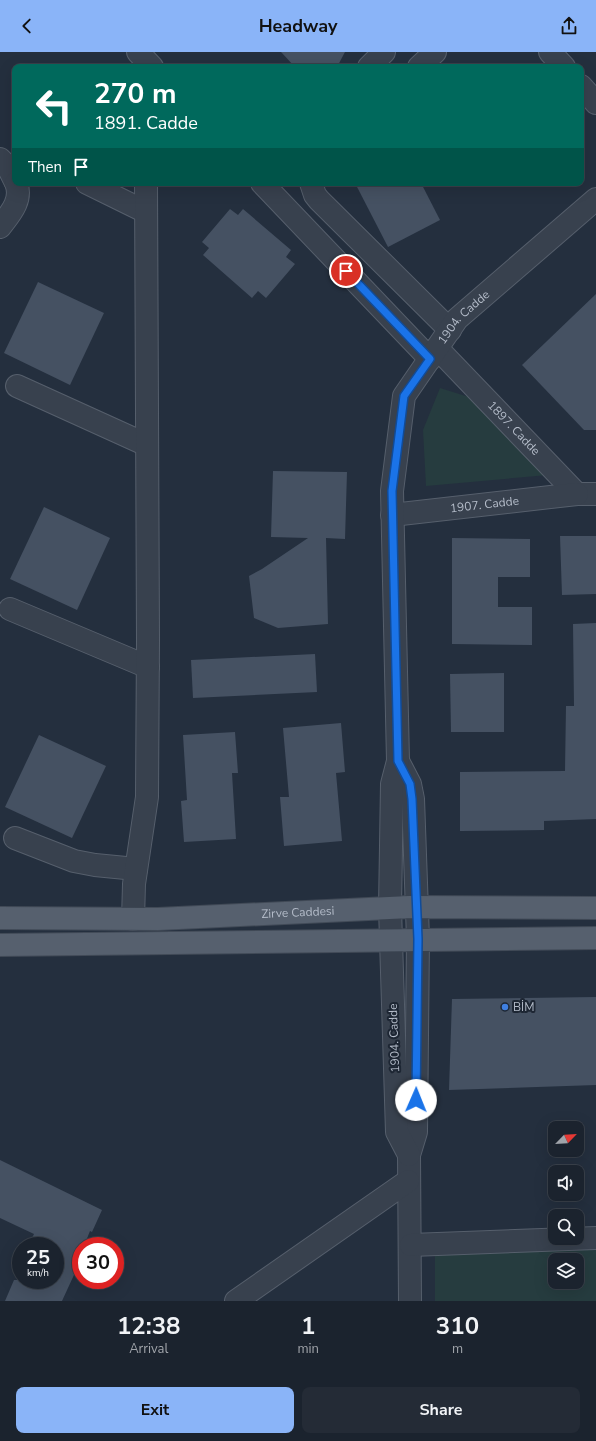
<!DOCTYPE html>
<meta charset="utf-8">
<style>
:root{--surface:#1b232e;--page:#242b36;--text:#f1f3f6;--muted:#a0a4aa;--line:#39404a;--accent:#8ab4f8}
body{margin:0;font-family:"Nunito Sans",sans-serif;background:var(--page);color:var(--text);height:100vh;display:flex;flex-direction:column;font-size:15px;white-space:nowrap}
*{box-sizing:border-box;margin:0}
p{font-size:13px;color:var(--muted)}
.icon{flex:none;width:22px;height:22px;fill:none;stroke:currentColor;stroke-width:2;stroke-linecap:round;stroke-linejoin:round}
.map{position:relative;height:1249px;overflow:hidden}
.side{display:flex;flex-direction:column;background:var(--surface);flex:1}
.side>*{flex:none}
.guide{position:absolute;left:12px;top:12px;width:572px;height:122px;border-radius:8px;box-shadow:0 4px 16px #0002,0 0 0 1px var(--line);background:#00695c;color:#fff;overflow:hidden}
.needle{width:26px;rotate:65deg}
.controls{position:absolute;left:548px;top:1069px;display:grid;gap:8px}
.controls a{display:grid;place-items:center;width:36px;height:36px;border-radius:8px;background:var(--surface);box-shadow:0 4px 16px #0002,0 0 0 1px var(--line);font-size:20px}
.speed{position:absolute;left:12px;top:1185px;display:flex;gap:8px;font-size:20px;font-weight:700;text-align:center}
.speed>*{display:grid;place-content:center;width:52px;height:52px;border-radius:50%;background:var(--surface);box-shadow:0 4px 16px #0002,0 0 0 1px var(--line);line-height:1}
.speed small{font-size:10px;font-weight:400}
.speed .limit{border:6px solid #d22;background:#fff;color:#111}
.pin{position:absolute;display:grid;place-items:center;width:34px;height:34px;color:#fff;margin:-17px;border:2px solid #fff;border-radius:50%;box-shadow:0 1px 4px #0007}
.me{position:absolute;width:44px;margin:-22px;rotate:1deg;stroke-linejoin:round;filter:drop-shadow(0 0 3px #0008)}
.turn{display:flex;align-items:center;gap:14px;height:84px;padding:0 16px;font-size:18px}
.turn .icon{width:52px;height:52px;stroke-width:2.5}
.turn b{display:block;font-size:28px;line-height:34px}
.then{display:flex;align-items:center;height:38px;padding:0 16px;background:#0003;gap:8px;font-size:15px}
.eta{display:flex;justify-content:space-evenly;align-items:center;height:68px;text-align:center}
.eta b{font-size:24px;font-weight:700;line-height:28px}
.primary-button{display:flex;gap:8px;margin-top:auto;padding:8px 16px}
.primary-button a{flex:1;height:46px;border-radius:8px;background:var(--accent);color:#111;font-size:16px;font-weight:700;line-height:46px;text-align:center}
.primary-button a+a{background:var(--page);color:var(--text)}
header{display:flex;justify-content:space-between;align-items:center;height:52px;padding:0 16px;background:var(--accent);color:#111;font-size:18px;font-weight:700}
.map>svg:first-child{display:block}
.green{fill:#263c3f;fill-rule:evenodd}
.building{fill:#455162}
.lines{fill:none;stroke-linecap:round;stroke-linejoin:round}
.minor-casing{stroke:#565f6c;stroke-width:24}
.major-casing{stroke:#414a57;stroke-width:24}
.minor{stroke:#38414e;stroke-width:22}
.major{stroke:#56606e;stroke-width:22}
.route-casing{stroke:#114b97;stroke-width:10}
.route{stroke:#1a73e8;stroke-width:7}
.shop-dot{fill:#3f7fe0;stroke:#1d2633;stroke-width:1.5}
.labels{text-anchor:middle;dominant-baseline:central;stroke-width:4;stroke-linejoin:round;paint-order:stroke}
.street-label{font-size:12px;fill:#b4bcc9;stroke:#1d2633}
.poi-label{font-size:12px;fill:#b4bcc9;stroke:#1d2633;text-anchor:start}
</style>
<header><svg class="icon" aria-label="back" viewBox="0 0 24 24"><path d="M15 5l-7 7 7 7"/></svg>Headway<svg class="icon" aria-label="share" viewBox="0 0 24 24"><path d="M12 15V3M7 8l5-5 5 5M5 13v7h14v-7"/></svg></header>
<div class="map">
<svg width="596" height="1249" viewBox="0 0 596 1249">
<rect width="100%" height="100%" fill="#242f3e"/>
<!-- green -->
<g class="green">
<path d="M440 336 472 346 548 423 426 434 423 378Z"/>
<path d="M596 1196V1249H435V1201ZM555 1208H577V1230H555Z"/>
</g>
<!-- building -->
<g class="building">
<path d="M281 0H345L337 15H295Z"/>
<path d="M355 131H421L440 168 388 195Z"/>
<path d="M230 157 238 163 243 157 291 198 286 205 295 212 266 246 258 239 252 246 203 203 209 196 202 190Z"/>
<path d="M38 230 104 261 70 333 4 301Z"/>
<path d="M596 242V378H584L522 313Z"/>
<path d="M273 419 347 420 345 487 326 486 328 572 278 576 254 566 249 524 262 517 308 486 271 485Z"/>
<path d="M44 455 110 486 77 558 10 527Z"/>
<path d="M560 484H596V542L562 543Z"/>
<path d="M452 486 530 487V525H498V555H532V593L452 592Z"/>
<path d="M596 571V767L544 769V778L460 779V720L565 719 566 654H574L573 572Z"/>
<path d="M315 602 317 640 193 646 191 608Z"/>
<path d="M504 621V680H451L450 622Z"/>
<path d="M341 671 345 720 336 721 342 789 284 794 280 745H289L283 676Z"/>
<path d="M235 680 238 721H232L236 787 184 790 181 749 187 748 183 683Z"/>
<path d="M39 683 106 714 72 786 5 755Z"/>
<path d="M596 945V1033L449 1038 452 947Z"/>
<path d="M0 1108 102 1158 92 1180 90 1179 84 1194H81V1201L77 1211 79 1212 62 1249H5L14 1228H55V1194H28L34 1182 0 1166Z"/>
</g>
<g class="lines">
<!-- minor casing -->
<g class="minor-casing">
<g id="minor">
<path d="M138 0 152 15"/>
<path d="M550 0 564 15"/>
<path d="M369 15 384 0"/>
<path d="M419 15 435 0"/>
<path d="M581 34 596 51"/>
<path d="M0 107 8 115 15 129"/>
<path d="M87 131 146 160"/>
<path d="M262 131 430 307"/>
<path d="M311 131 315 143 319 148 450 278"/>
<path d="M0 175C10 162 23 148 16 131"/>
<path id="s1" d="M437 296 577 442H596"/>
<path d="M17 334 147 393"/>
<path id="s2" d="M392 463 577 442"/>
<path d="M10 557 148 615"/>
<path d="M398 709 410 732 413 747 418 887 416 1080 409 1103 410 1249"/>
<path d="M15 786 74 809 95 813 136 817"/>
<path d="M133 867 134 832 147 745 148 589 146 131"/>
<path id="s3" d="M409 1103 397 1080 390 856 392 732 398 709 392 439 404 344 457 267 596 147"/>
<path d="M411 1193 596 1186"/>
<path d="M236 1249 408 1129"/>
</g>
</g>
<!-- major casing -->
<g class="major-casing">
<g id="major">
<path id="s4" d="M0 866 158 867 410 855 596 856"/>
<path d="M0 893 596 886"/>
</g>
</g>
<!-- minor -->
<use href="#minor" class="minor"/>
<!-- major -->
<use href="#major" class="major"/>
</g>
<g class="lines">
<!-- route casing -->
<g class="route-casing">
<path id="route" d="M346 219 430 307 404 344 392 439 398 709 410 732 412 747 418 887 416 1048"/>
</g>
<!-- route -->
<use href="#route" class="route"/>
</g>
<!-- markers -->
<circle class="shop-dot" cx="505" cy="955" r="4"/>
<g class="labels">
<!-- street labels -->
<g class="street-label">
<text stroke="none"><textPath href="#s3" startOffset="863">1904. Cadde</textPath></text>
<text stroke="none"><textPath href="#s1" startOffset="111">1897. Cadde</textPath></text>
<text stroke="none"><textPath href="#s2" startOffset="93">1907. Cadde</textPath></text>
<text stroke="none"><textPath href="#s4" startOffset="298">Zirve Caddesi</textPath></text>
<text transform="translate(394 986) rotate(-92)">1904. Cadde</text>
</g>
<!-- poi labels -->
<g class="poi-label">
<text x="513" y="955">BİM</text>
</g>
</g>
</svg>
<div class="controls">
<a><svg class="needle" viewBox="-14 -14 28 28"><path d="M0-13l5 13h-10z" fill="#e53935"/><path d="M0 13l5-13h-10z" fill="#a0a4aa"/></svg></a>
<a><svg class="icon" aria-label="sound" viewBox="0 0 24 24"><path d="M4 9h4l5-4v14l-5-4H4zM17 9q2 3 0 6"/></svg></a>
<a><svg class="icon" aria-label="search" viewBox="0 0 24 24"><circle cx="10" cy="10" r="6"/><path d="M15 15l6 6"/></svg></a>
<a><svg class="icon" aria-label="layers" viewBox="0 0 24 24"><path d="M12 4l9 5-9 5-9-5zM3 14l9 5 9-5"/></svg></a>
</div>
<div class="speed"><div>25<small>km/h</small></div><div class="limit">30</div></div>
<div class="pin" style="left:346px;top:219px;background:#d93025"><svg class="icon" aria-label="arrive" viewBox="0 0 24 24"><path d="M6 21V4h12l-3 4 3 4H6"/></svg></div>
<svg class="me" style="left:416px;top:1048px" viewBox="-20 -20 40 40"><circle r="19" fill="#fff"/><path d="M0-13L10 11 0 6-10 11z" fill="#1a73e8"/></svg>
<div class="guide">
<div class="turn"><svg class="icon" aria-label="left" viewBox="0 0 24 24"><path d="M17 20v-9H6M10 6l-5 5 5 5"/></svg><div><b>270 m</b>1891. Cadde</div></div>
<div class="then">Then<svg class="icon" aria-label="arrive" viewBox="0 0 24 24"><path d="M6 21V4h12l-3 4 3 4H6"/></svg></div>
</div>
</div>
<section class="side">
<div class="eta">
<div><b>12:38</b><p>Arrival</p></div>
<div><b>1</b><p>min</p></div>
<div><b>310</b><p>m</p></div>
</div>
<div class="primary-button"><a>Exit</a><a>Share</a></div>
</section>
